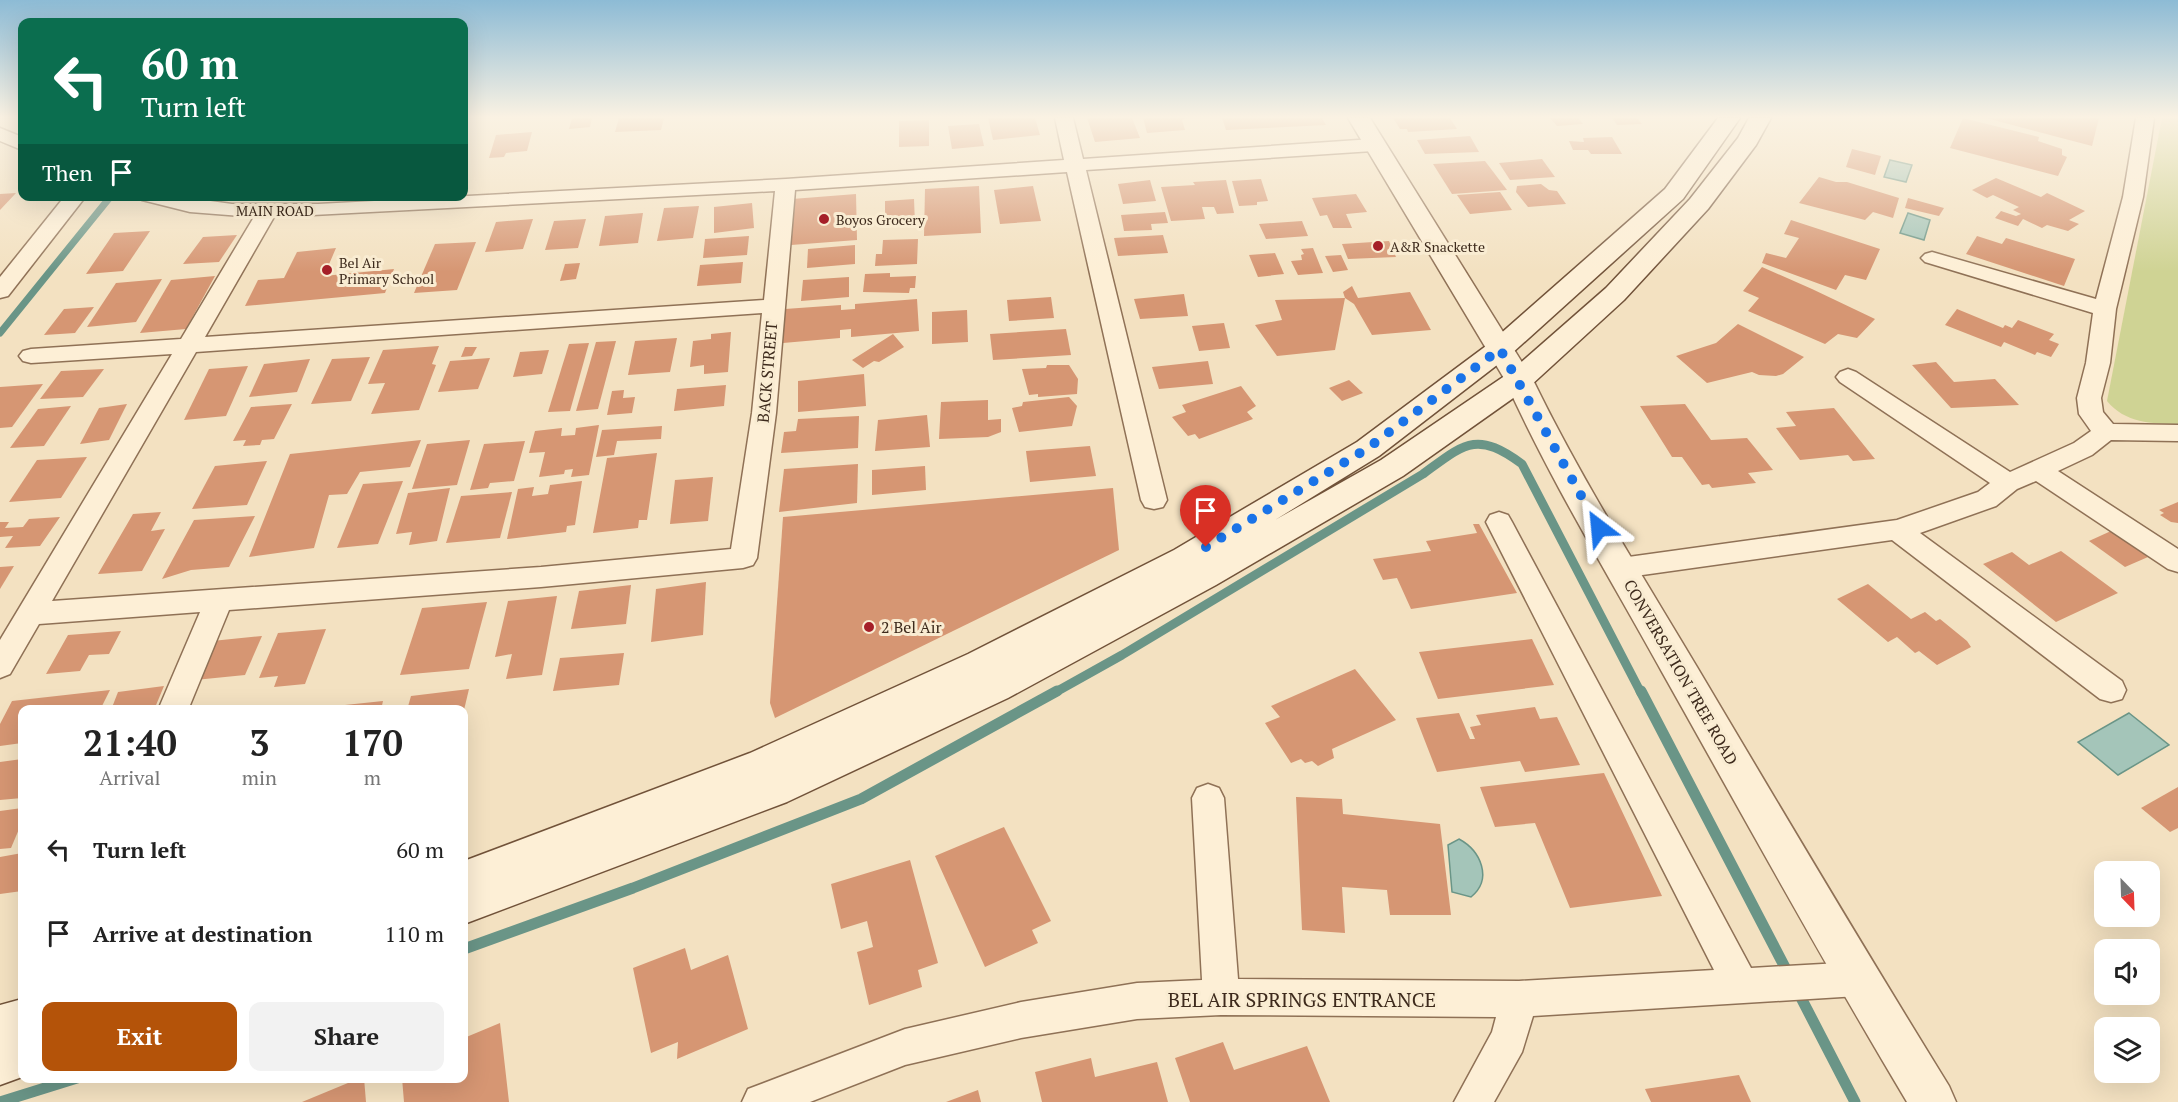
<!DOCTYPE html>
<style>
:root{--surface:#fff;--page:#f2f2f2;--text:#222;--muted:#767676;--accent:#b45309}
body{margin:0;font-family:"PT Serif",serif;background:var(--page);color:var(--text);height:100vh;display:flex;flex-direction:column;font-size:22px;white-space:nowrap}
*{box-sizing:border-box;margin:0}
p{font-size:20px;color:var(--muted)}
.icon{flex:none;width:33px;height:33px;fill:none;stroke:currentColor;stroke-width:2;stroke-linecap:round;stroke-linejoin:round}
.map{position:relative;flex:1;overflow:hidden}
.drawer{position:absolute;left:18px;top:705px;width:450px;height:378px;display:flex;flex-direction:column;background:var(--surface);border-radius:12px;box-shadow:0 6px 24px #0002}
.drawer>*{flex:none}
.hud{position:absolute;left:18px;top:18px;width:450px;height:183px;border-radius:12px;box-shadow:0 6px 24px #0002;background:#0b6e4f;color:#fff;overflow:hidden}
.needle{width:39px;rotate:157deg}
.buttons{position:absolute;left:2094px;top:861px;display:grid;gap:12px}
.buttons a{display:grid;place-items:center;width:66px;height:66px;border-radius:12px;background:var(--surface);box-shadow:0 6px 24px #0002;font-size:30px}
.pin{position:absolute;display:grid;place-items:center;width:51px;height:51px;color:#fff;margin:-62px -26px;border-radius:50% 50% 50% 0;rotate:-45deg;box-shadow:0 0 6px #0007}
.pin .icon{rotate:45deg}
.me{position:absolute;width:66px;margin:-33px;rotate:331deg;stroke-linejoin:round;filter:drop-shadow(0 0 4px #0008)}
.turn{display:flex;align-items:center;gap:21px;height:126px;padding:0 24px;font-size:27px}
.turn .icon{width:78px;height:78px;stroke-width:2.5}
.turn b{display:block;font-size:42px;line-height:51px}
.then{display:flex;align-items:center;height:57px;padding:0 24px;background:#0003;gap:12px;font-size:22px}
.eta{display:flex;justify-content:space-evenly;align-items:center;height:102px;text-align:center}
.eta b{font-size:36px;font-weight:700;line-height:42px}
.primary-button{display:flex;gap:12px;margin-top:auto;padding:12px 24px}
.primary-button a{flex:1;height:69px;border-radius:12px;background:var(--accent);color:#fff;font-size:24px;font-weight:700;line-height:69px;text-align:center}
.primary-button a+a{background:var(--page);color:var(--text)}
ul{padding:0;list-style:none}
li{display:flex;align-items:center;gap:18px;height:84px;padding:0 24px}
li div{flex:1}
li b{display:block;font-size:22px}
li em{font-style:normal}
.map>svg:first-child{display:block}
.green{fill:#cfd394}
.water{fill:#a4c5b9;stroke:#6a9587;stroke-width:1.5}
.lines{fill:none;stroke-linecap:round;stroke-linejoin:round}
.stream-far2{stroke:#6a9587;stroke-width:7}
.stream-far1{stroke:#6a9587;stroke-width:9}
.stream{stroke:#6a9587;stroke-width:11}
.building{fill:#d69673}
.minor-casing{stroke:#8f7156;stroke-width:3}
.tertiary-casing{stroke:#8f7156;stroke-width:3}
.secondary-casing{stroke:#715239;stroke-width:3}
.minor{fill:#fdefd6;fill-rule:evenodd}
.tertiary{fill:#fdefd6;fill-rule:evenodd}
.secondary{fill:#fdefd6;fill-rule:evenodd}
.route{stroke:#1a73e8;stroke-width:10;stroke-dasharray:0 18}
.poi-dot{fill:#a51f28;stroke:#f9ecd2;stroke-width:2}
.labels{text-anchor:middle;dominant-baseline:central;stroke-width:6;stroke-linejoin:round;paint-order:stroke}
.far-street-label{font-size:14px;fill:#3d2a1c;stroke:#f9ecd2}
.far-poi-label{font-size:14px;fill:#3d2a1c;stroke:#f9ecd2;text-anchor:start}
.street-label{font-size:16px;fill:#3d2a1c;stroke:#f9ecd2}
.poi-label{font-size:16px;fill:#3d2a1c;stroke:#f9ecd2;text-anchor:start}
.near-street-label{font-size:20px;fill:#3d2a1c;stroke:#f9ecd2}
</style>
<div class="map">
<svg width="2178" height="1102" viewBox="0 0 2178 1102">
<rect width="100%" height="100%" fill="#f3e1c1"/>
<!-- green -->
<path class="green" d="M2162 118H2178V424C2152 424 2125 423 2107 401Z"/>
<!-- water -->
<g class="water">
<path d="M1890 160 1912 165 1906 182 1884 177Z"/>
<path d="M1908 213 1930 220 1924 240 1900 233Z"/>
<path d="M2129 713 2169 745 2118 775 2078 742Z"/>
<path d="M1459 839C1481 851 1493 879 1471 897L1452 892 1448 845Z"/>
</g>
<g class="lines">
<!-- stream-far2 -->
<path class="stream-far2" d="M0 333 111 196"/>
<!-- stream-far1 -->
<path class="stream-far1" d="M1054 693 1122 655 1423 474C1464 444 1476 430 1522 464L1641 693"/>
<!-- stream -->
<g class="stream">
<path d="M1641 691 1789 975"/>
<path d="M464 949 633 888 861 799 1057 691"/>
<path d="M1797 990 1855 1102"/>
<path d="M0 1102 77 1078"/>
</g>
</g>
<!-- building -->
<g class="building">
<path d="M572 118H592L590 127 569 129Z"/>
<path d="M619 118H664L661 130 615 132Z"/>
<path d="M988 118H1035L1040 135 993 140Z"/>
<path d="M1087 118H1132L1140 138 1095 142Z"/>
<path d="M1143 118H1187L1182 120 1185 130 1147 133Z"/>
<path d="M1222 118H1322L1326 125 1226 130Z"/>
<path d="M1393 118H1450L1457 129 1408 132 1407 129H1400Z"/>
<path d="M1550 118H1578L1583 124 1557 126Z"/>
<path d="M1612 118H1637L1642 124 1617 125Z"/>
<path d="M1963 118 2039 137 2038 141 2062 149V155L2067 157 2058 176 1950 148Z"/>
<path d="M1986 118H2099L2092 146Z"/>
<path d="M929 120V146L899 147V121Z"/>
<path d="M979 124 984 146 952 149 948 126Z"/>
<path d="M532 132 527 151 506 153 504 157 489 158 496 135Z"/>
<path d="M1470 136 1479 152 1425 154 1417 140Z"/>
<path d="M1612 137 1622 154H1591L1588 150H1573L1569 141 1584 142 1583 138Z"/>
<path d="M1852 149 1881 156 1875 175 1846 167Z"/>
<path d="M1542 159 1555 177 1510 180 1499 163Z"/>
<path d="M1485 161 1507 190 1452 194 1433 164Z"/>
<path d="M1819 177 1836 182H1847L1899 198 1893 218 1873 212 1865 220 1799 203Z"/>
<path d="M1996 178 2041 197 2047 193 2085 211 2069 220 2079 224 2068 231 2047 225 2042 228 2023 219 2018 226 1995 218 2001 211 2016 216 2021 214 2013 210 2019 207 1993 195 1987 198 1972 190Z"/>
<path d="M1261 179 1268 201 1257 202V205L1239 206 1232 181Z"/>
<path d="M1150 180 1156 201 1123 204 1118 184Z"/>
<path d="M1226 180 1234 213 1217 214 1214 207H1202L1205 219 1171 221 1161 187 1195 185 1193 182Z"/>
<path d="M1541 184 1549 190 1557 191 1566 204 1528 207 1516 192 1517 186Z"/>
<path d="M979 186 981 233 924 236 925 189Z"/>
<path d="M1033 186 1041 221 1000 224 994 190Z"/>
<path d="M1500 192 1512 210 1470 214 1457 195Z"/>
<path d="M16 193 0 210V194Z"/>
<path d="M856 194 857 240 791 245 792 199Z"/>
<path d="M1356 194 1367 212 1346 214 1352 228H1333L1327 215 1320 216 1312 198Z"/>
<path d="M1908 198 1944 208 1939 216 1905 208Z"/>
<path d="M914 199 915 224 885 226V201Z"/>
<path d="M752 203 754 228 714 233V207Z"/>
<path d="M699 206 693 238 657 241 664 208Z"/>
<path d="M1165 212 1168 223 1151 224 1152 230 1124 231 1121 215Z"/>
<path d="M643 213 638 243 599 246 605 216Z"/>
<path d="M533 219 523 249 485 252 496 222Z"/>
<path d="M586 219 578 248 545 250 554 221Z"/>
<path d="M1791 220 1880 249 1866 280 1845 275 1836 290 1762 263 1766 253 1786 258 1799 238 1784 234Z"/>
<path d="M1302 221 1308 236 1266 239 1259 224Z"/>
<path d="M150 231 123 271 86 274 114 233Z"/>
<path d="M237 235 219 262 183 264 203 237Z"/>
<path d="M1163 235 1168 253 1118 256 1114 238Z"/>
<path d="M749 236 747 255 703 258 705 239Z"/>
<path d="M1977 236 2002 244 2006 238 2075 259 2064 286 1966 254Z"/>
<path d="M918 239 917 264 875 266 876 254H882L883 240Z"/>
<path d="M1389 241 1396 257 1348 259 1342 244Z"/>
<path d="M476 242 457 290 414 293 435 244Z"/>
<path d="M855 245V264L807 268 808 249Z"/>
<path d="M336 248 324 276 394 269 385 293 245 306 258 280 284 278 297 252Z"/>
<path d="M1313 248 1323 273 1298 275 1291 261 1302 260 1301 255 1304 254 1301 249Z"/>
<path d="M1275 253 1284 274 1258 277 1249 255Z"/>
<path d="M1341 255 1348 270 1333 272 1325 256Z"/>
<path d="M743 262 741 283 697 286 700 265Z"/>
<path d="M580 263 576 279 560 281 565 264Z"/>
<path d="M1762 267 1812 289 1875 319 1857 338 1838 334 1825 344 1748 311 1759 298 1743 291Z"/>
<path d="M890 273V277L916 276 915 288H910L909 293 863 292 865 274Z"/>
<path d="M215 276 186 329 140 333 171 280Z"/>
<path d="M849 277V297L801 301 803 280Z"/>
<path d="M162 279 136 322 87 327 116 283Z"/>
<path d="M1352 286 1358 298 1410 292 1431 330 1372 335 1354 304 1345 298 1335 350 1277 356 1255 325 1282 320 1275 300 1345 298 1343 292Z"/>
<path d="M1184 294 1188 316 1140 319 1134 299Z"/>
<path d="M1051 297 1054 318 1009 321 1007 300Z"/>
<path d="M917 299 919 331 851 337V329L840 330V338L783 343 785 309 841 305V310L855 309V304Z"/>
<path d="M94 307 75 333 44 335 64 309Z"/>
<path d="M1957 309 2003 328 2005 325 2012 328 2018 320 2054 334 2049 340 2059 344 2051 357 2037 352 2035 355 2004 342 2001 347 1945 325Z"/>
<path d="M967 310 968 342 932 344V312Z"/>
<path d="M1224 323 1230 348 1199 351 1192 326Z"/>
<path d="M1738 324 1804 357 1783 374 1776 376 1759 375 1752 372 1707 383 1676 356 1716 343Z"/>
<path d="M1066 329 1071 355 993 360 990 334Z"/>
<path d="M731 332 728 372 704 374V365L690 367 693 341 711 339V334Z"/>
<path d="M893 334 904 347 879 362 874 361 863 368 852 360Z"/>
<path d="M677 338 670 372 628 375 635 341Z"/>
<path d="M616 341 598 409 576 411 596 342Z"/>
<path d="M589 343 570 411 548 412 569 344Z"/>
<path d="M439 346 432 364 436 365 419 410 371 414 385 383 368 384 383 350Z"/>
<path d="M465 347H477L472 356 461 357Z"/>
<path d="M549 350 542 374 513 377 520 352Z"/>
<path d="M370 357 351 401 311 404 332 359Z"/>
<path d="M490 358 478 389 438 392 450 361Z"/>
<path d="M310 359 297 392 249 397 264 364Z"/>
<path d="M1208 361 1213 384 1159 389 1152 367Z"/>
<path d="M1936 362 1954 382 1995 379 2019 405 1951 408 1912 365Z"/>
<path d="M1047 365H1069L1078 379 1077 394 1038 397V394L1029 395 1022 369 1046 368Z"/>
<path d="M248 366 226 416 184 420 209 369Z"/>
<path d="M104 369 83 397 40 399 61 371Z"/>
<path d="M864 374 866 406 798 412V381Z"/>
<path d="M1349 380 1363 393 1342 401 1329 388Z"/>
<path d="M43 384 12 427 0 428V387Z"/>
<path d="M726 385 724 406 674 411 677 389Z"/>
<path d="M1241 386 1256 406 1247 412 1253 419 1199 439 1195 434 1188 436 1172 417 1186 412 1182 405Z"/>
<path d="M624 390 623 398 635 397 632 413 607 415 612 391Z"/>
<path d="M1069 397 1077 406 1072 426 1019 432 1012 408 1022 406 1023 402Z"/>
<path d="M988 400V420L1001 419V432L988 437 939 439 941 402Z"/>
<path d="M127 404 109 440 80 444 99 408Z"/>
<path d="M292 404 274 439 262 440 260 445 243 446 246 440 233 441 251 407Z"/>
<path d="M1685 404 1711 440 1747 438 1773 470 1748 473 1756 483 1712 488 1709 484 1702 485 1682 457H1672L1640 406Z"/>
<path d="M71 406 44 446 10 448 38 409Z"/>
<path d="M1834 408 1875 459 1853 461 1848 455 1800 460 1776 428 1796 426 1786 412Z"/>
<path d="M927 415 930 447 875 451 878 420Z"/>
<path d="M859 416 858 448 781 453 784 432 796 431 798 419Z"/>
<path d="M599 425 589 475 571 477 573 469 565 470 564 474 539 477 545 452 529 453 535 431 562 428 561 436 575 435 576 428Z"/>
<path d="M662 426 661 439 617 441 614 455 596 457 602 430Z"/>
<path d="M421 440 410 467 360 472 347 494 329 495 314 548 249 557 290 454Z"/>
<path d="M470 440 457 485 412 489 427 444Z"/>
<path d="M525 441 514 481 490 483 488 488 470 490 484 444Z"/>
<path d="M1090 446 1096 476 1030 482 1026 451Z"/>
<path d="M657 453 647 520H639L638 528 593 533 607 458Z"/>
<path d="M87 457 61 498 9 502 37 460Z"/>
<path d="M267 461 247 505 192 509 215 466Z"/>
<path d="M858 464 857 503 779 512 784 469Z"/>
<path d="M925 466 926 490 872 495V470Z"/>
<path d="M713 477 708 521 670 524 675 480Z"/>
<path d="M403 481 378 544 337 548 363 484Z"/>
<path d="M582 481 575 525 567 526 566 532 507 539 518 489 534 487 532 496 548 494 550 485Z"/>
<path d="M450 488 437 541 409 545 412 532 396 534 408 493Z"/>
<path d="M1113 488 1119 550 775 718 770 703 783 517Z"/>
<path d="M512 492 500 538 446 543 461 496Z"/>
<path d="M2178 502V523L2171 522 2160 515 2164 513 2159 510Z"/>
<path d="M161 512 151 531 165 529 142 571 98 574 133 514Z"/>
<path d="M255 516 229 567 191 570 162 579 194 520Z"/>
<path d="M60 517 40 546 5 548 13 536 0 537V522H9L5 528 23 527 29 519Z"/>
<path d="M1473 524H1479L1517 593 1411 609 1397 578 1383 580 1373 559 1431 551 1426 541 1477 533Z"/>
<path d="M2111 531 2148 557 2125 567 2089 541Z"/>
<path d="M2061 551 2118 593 2056 622 1983 564 2012 552 2029 565Z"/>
<path d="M14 566 0 589V567Z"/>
<path d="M706 582 703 635 651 642 656 589Z"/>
<path d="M1868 584 1911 619 1925 612 1936 621 1940 619 1967 641 1971 647 1937 665 1919 651 1915 653 1897 637 1888 642 1837 599Z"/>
<path d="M631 585 626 624 571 629 579 591Z"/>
<path d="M557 596 542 675 506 679 512 654 495 657 508 601Z"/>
<path d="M487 602 469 669 400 675 422 608Z"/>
<path d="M326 629 305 684 274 687 278 676 259 678 278 633Z"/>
<path d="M121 631 109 654 89 655 80 671 46 674 68 635Z"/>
<path d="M262 636 245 675 195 680 212 641Z"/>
<path d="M1532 639 1554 685 1438 699 1419 652Z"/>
<path d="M624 653 619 685 553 691 560 658Z"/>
<path d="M1355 669 1396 720 1332 749 1334 758 1318 766 1312 761 1305 763 1301 759 1291 763 1265 723 1280 717 1271 706Z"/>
<path d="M164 686 154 710H111L118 692Z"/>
<path d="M469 689 464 710H407L411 696Z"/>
<path d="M110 690 100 710H22V743L0 746V724L12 701Z"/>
<path d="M383 701 381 710H325L326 707Z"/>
<path d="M1535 707 1540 719 1557 717 1580 765 1525 772 1520 761 1437 772 1416 718 1459 713 1470 739H1475L1470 727 1481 725 1476 715Z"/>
<path d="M22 759V798L0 800V762Z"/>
<path d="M1604 773 1662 896 1570 908 1535 823 1495 827 1480 787Z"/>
<path d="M2178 787V828L2170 832 2141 808Z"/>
<path d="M1296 797 1342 799 1343 814 1440 824 1451 915H1390L1387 890 1342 887 1345 933 1302 930Z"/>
<path d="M22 808V822L11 848 0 849V811Z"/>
<path d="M1004 827 1051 921 1032 930 1038 943 985 967 935 856Z"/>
<path d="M22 853V891L0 894V857Z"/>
<path d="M910 860 938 963 918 970 922 987 869 1005 857 952 873 947 867 921 841 929 831 884Z"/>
<path d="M685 948 691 970 728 955 748 1029 677 1059 678 1042 651 1053 633 968Z"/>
<path d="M500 1023 509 1102H404L402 1078H464V1038Z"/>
<path d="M1223 1042 1234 1070 1307 1046 1330 1102H1190L1175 1058Z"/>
<path d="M1091 1058 1095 1077 1157 1062 1168 1102H1042L1035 1072Z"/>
<path d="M1739 1075 1751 1102H1651L1645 1089Z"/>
<path d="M360 1078H364L366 1102H302Z"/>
<path d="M978 1090 981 1102H946Z"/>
</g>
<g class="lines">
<!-- minor casing -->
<g class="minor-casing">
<g id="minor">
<path d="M1055 118H1073L1083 159 1373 139 1380 141 1382 145 1380 149 1373 151 1086 170 1167 500 1163 507 1154 509 1145 507 1141 500 1067 172 795 190 776 413 757 558 753 565 743 568 541 587 229 610 188 710H158L200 612 39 624 10 674 0 678V640L172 354 31 363 23 361 19 356 23 351 31 349 181 339 254 217 190 212 142 200 139 196H174L232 204H318L786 179 1064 160ZM775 191 764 300 205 337 274 217ZM762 313 752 413 731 549 541 567 52 601 196 352Z"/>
<path d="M2136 118H2154L2143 197 2116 309 2110 363 2101 398 2103 412 2113 424 2178 425V441L2111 440 2092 455 2058 471 2178 549V572L2168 569 2036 481 2017 489 1996 506 1920 533 2122 681 2126 690 2122 699 2111 702 2100 699 1892 540 1621 578 1611 575 1607 568 1611 561 1621 558 1897 520 1978 492 1990 483 1840 382 1836 377 1840 372 1848 369 1856 372 2010 472 2074 443 2091 431 2079 414 2077 398 2086 363 2093 313 1925 262 1921 258 1925 254 1932 252 2096 299 2123 197Z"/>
<path d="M0 128 22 137V150L0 141Z"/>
<path d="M65 196H86L8 296 0 298V277Z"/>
<path d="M1499 512 1508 515 1512 522 1751 968 1858 962 1871 967 1876 979 1871 991 1858 996 1533 1016 1522 1052 1494 1102H1454L1492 1032 1496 1017 1221 1015 1137 1019 1021 1038 905 1065 810 1102H742L748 1089 905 1029 1021 1002 1137 983 1202 980 1192 798 1197 788 1208 784 1219 788 1224 798 1238 979 1519 981 1714 970 1486 522 1490 515Z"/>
</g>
</g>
<!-- tertiary casing -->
<g class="tertiary-casing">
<path id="tertiary" d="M1348 118H1370L1533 380C1581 479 1641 573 1697 667 1780 807 1863 947 1949 1086L1956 1102H1907C1822 960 1743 816 1662 672 1609 576 1550 480 1505 380Z"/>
</g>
<!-- secondary casing -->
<g class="secondary-casing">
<g id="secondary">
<path d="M1718 118H1740L1683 199 1510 355 1379 456 1275 520 1381 460 1509 373 1606 288 1690 199 1738 138 1749 118H1771L1756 145 1708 209 1624 300 1529 387 1403 476 1216 585 1008 698 787 802 464 924V861L750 753 968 654 1174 550 1357 442 1490 343 1665 189Z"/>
<path d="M22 999V1077L0 1085V1005Z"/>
</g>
</g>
<!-- minor -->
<use href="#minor" class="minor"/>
<!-- tertiary -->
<use href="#tertiary" class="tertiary"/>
<!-- secondary -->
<use href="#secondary" class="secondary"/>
</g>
<!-- sky -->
<linearGradient id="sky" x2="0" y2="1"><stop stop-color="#8dbbd5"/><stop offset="0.43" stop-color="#faf2e3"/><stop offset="1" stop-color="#faf2e3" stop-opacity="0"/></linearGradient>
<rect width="2178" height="272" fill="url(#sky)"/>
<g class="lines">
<!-- route -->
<path class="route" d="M1206 547 1368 448 1500 349 1599 528"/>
</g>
<!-- markers -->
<g class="poi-dot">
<circle cx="824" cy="219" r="6"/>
<circle cx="1378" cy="246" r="6"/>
<circle cx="327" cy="270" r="6"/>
<circle cx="869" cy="627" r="6"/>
</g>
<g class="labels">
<!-- far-street labels -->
<g class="far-street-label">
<text x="275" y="210">MAIN ROAD</text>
</g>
<!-- far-poi labels -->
<g class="far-poi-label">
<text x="836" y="219">Boyos Grocery</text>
<text x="1390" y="246">A&amp;R Snackette</text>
<text x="339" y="262">Bel Air<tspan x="339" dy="16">Primary School</tspan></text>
</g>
<!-- street labels -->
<g class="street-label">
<text transform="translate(767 372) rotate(-85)">BACK STREET</text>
<text transform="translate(1681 672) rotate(60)">CONVERSATION TREE ROAD</text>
</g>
<!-- poi labels -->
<g class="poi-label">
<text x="881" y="627">2 Bel Air</text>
</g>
<!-- near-street labels -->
<g class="near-street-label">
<text x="1302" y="999">BEL AIR SPRINGS ENTRANCE</text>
</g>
</g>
</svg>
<div class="buttons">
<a><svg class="needle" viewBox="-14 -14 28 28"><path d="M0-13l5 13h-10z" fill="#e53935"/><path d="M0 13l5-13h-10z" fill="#767676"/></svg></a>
<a><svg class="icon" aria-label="sound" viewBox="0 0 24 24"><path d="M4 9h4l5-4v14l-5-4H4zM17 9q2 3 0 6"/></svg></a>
<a><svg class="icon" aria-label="layers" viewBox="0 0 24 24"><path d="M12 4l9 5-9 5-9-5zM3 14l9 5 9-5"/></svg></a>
</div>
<div class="pin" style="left:1206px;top:547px;background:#d93025"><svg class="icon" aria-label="arrive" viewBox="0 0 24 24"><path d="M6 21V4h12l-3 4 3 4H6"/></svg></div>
<svg class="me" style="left:1599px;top:528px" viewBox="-20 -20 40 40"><path d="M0-17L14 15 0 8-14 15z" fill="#1a73e8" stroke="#fff" stroke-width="4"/></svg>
<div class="hud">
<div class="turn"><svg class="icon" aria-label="left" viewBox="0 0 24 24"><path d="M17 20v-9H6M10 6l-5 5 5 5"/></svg><div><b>60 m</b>Turn left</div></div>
<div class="then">Then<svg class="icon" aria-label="arrive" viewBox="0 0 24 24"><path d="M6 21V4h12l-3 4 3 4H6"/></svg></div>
</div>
<section class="drawer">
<div class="eta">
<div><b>21:40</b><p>Arrival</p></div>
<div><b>3</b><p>min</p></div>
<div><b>170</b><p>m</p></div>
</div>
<ul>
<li><svg class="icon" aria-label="left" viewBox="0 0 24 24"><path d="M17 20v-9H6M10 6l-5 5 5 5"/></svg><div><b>Turn left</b></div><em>60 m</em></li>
<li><svg class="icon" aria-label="arrive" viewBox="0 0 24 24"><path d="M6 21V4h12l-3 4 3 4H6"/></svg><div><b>Arrive at destination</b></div><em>110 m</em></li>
</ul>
<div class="primary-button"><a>Exit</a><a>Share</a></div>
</section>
</div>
